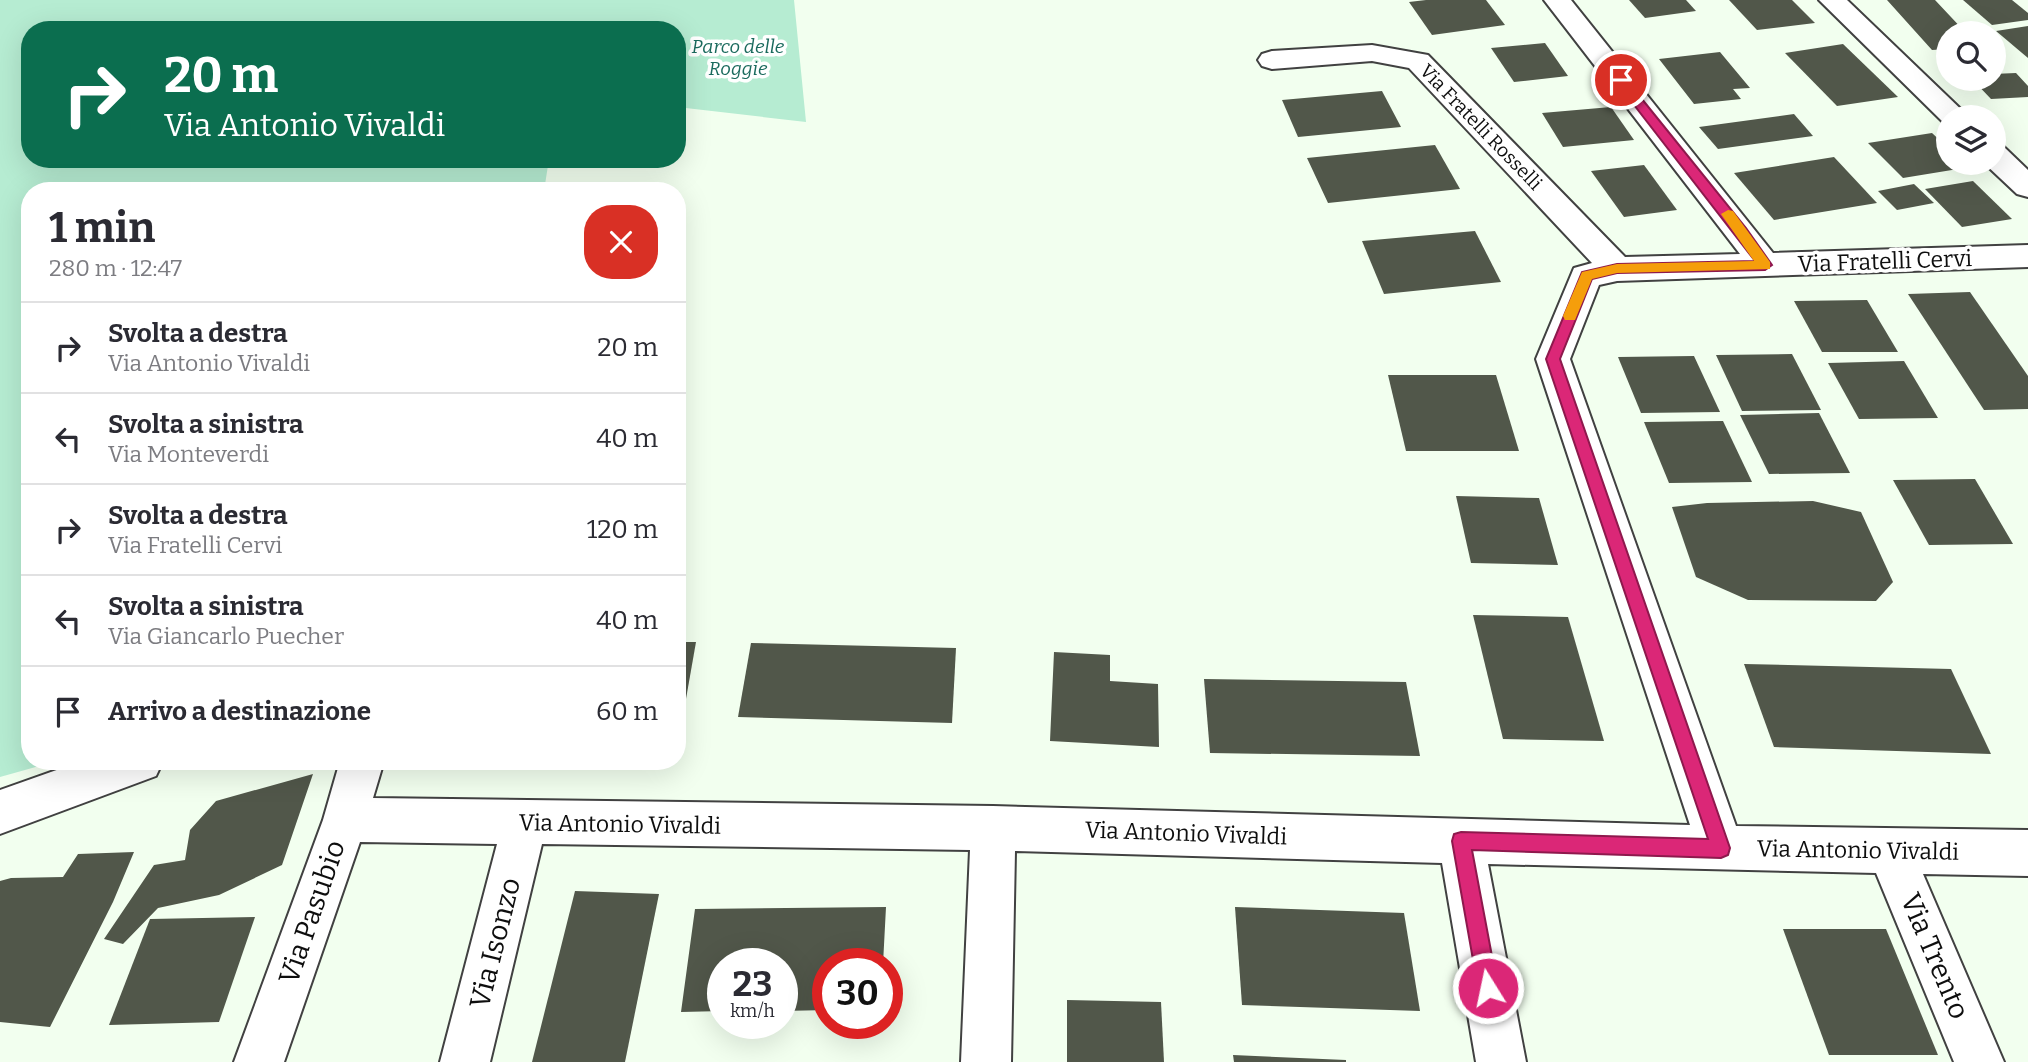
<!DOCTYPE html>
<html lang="it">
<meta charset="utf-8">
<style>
:root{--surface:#fff;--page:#f2f2f3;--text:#2b2b33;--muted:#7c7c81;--line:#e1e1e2}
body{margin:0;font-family:Bitter,serif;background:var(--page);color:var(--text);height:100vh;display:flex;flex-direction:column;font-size:26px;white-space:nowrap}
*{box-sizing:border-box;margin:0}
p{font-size:23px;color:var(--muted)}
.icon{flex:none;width:38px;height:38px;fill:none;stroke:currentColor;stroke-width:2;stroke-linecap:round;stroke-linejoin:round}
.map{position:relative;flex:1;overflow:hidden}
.details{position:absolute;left:21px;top:182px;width:665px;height:588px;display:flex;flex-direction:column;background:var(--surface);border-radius:28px;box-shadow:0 7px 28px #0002}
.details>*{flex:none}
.hud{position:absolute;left:21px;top:21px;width:665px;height:147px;border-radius:28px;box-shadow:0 7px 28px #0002;background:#0b6e4f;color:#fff;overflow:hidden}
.fabs{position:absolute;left:1936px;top:21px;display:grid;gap:14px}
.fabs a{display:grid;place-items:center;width:70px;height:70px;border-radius:50%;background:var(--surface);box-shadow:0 7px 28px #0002;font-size:35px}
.speed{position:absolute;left:707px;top:948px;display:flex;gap:14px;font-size:35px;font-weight:700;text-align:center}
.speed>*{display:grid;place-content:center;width:91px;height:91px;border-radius:50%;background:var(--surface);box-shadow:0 7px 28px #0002;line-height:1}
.speed small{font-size:18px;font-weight:400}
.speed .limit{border:10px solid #d22;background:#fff;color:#111}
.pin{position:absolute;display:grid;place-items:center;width:60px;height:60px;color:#fff;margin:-30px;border:4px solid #fff;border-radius:50%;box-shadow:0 2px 7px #0007}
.me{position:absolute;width:77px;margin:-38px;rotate:350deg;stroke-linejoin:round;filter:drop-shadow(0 0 5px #0008)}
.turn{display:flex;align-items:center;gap:24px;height:147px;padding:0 28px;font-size:32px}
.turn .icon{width:91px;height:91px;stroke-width:2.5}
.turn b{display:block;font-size:49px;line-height:60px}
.round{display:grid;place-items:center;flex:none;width:74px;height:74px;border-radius:28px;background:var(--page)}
.head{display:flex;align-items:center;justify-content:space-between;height:119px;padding:0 28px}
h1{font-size:42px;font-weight:700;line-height:52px}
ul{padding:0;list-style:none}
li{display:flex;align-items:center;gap:21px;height:91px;padding:0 28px;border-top:2px solid var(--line)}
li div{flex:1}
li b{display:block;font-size:26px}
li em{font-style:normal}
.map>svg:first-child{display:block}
.green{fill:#b6ecd2}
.building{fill:#51574a}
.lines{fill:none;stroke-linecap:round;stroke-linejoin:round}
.street-casing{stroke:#414141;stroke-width:4}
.street{fill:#fff;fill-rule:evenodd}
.route{fill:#db2777;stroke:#8e194d;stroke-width:2}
.slow{fill:#f59e0b}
.labels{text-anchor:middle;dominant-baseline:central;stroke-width:7;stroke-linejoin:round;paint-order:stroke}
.far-park-label{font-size:19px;font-style:italic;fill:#1a6a5d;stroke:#fff}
.far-street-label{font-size:19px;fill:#0e0e0e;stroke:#fff}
.street-label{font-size:23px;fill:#0e0e0e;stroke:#fff}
.near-street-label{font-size:28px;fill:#0e0e0e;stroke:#fff}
</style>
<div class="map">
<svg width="2028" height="1062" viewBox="0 0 2028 1062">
<rect width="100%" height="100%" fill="#f2ffef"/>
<!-- green -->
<path class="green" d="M0 0H794L806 122 677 107V30H30V159H549L544 191H30V761H57L0 777Z"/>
<!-- building -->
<g class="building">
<path d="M1426 0H1486L1505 25 1432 35 1409 2Z"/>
<path d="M1629 0H1686L1696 11 1645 18Z"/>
<path d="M1729 0H1792L1815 23 1757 30Z"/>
<path d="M1887 0H1935L1966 33H1948V49L1932 50Z"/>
<path d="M1963 0H2012L2028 13V20L1992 25Z"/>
<path d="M2028 26V58L1996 31Z"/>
<path d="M1545 43 1568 76 1514 82 1491 48Z"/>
<path d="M1843 44 1898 97 1837 106 1785 53Z"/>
<path d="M1720 52 1750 88 1733 89 1741 99 1694 104 1659 59Z"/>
<path d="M2016 73 2028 86V97L1991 99 1972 79H1993V74Z"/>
<path d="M1382 91 1401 127 1298 137 1282 100Z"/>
<path d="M1611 107 1634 140 1563 147 1542 113Z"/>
<path d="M1794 114 1813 136 1718 149 1699 127Z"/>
<path d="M1932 133 1948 148V163H1952L1958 169 1903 178 1868 143Z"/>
<path d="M1435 145 1460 189 1328 203 1307 158Z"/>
<path d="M1834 157 1877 203 1774 220 1734 173Z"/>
<path d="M1644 165 1677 210 1624 217 1591 171Z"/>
<path d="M1973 181 2012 219 1962 227 1925 189Z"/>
<path d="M1914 184 1934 203 1897 210 1878 191Z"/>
<path d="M1475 231 1501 282 1384 294 1362 241Z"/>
<path d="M1970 292 2028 376V409L1984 410 1908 294Z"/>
<path d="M1867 300 1898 352H1822L1794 301Z"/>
<path d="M1792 354 1821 410 1742 411 1716 355Z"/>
<path d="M1694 356 1720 412 1641 413 1618 357Z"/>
<path d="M1904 361 1938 418 1859 419 1828 363Z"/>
<path d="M1388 375H1496L1519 451H1406Z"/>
<path d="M1819 413 1850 473 1769 474 1740 415Z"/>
<path d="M1723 421 1752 482 1669 483 1644 422Z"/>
<path d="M1975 479 2013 544 1929 545 1893 480Z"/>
<path d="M1456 496 1539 498 1558 565 1471 563Z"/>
<path d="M1813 501 1861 512 1893 582 1876 601 1748 600 1696 577 1672 507 1707 503Z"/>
<path d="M1473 615 1568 617 1604 741 1503 739Z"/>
<path d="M677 642H696L680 733H677Z"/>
<path d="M751 643 956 648 952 723 738 717Z"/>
<path d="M1054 652 1110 655V681L1158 684 1159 747 1050 741Z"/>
<path d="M1744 664 1951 669 1991 754 1774 747Z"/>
<path d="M1204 679 1406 682 1420 756 1210 753Z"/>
<path d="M313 774 282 865 219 895 158 908 123 944 104 939 154 865 185 860 190 830 216 801Z"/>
<path d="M134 852 113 902 50 1027 0 1022V881L11 878 63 877 78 854Z"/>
<path d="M575 891 659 894 625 1062H532Z"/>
<path d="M886 907 883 964H828V1010L782 1011V964H723V1011L681 1012 695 909Z"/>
<path d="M1235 907 1404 913 1420 1011 1242 1005Z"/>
<path d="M255 917 219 1022 109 1025 150 919Z"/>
<path d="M1783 929H1886L1938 1055H1829Z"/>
<path d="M1067 1000 1161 1002 1164 1062H1067Z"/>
<path d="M1233 1055 1346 1060V1062H1234Z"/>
</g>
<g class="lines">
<!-- street casing -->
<g class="street-casing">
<g id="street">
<path d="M1544 0H1571L1773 253 2028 245V267L1617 281 1599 285 1570 359 1736 826 2028 830V876L1923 874 2004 1062H1954L1876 873 1488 864 1526 1062H1476L1442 863 1015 851 1011 1062H961L970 850 542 844 490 1062H440L497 844 360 842 284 1062H234L323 820 340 761H384L373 798 993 806 1690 825 1536 359 1574 268 1592 263 1409 68 1372 61 1272 69 1262 66 1258 60 1262 54 1272 51 1372 45 1428 55 1625 257 1740 254Z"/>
<path d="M1819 0H1847L1969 117H1948V124H1945Z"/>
<path d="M1993 144 2004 147 2028 170V197L2017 194 1984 163H1993Z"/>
<path d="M82 761H163L156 776 0 834V790Z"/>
</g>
</g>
<!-- street -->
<use href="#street" class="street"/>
</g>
<!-- route -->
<path class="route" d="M1621 77 1625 78 1746 228 1772 265 1765 270 1617 273 1592 279 1560 359 1730 848 1728 855 1721 858 1472 850 1498 988 1495 995 1488 998 1481 995 1478 988 1452 841 1454 834 1461 832 1708 839 1546 359 1582 272 1617 264 1755 261 1617 83V78Z"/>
<!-- slow -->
<path class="slow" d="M1728 210 1733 211 1770 262V269L1617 273 1592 279 1575 320H1565L1563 316 1582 272 1617 264 1754 261 1721 214Z"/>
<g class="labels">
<!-- far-park labels -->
<g class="far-park-label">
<text x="738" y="46">Parco delle<tspan x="738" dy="22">Roggie</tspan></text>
</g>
<!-- far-street labels -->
<g class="far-street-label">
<text transform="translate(1481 127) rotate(46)">Via Fratelli Rosselli</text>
</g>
<!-- street labels -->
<g class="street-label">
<text transform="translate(1885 261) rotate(-2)">Via Fratelli Cervi</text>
<text transform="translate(620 824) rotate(1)">Via Antonio Vivaldi</text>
<text transform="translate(1186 833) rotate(2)">Via Antonio Vivaldi</text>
<text transform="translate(1858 850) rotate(1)">Via Antonio Vivaldi</text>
</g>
<!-- near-street labels -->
<g class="near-street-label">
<text transform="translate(312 912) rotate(-71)">Via Pasubio</text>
<text transform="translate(495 943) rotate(-76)">Via Isonzo</text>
<text transform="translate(1935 956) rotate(67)">Via Trento</text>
</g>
</g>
</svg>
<div class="fabs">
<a><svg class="icon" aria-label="search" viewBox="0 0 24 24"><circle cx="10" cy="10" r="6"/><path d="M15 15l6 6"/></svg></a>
<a><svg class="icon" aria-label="layers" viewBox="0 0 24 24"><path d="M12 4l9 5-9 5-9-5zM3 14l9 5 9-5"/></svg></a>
</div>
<div class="speed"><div>23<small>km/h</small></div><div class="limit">30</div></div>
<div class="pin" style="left:1621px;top:80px;background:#d93025"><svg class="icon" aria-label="arrive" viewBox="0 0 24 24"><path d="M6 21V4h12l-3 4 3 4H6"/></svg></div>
<svg class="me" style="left:1488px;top:988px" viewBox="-20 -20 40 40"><circle r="17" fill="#db2777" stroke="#fff" stroke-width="3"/><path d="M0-11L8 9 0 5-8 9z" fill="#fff"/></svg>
<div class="hud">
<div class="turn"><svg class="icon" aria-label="right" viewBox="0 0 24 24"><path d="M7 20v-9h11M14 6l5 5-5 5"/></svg><div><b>20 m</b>Via Antonio Vivaldi</div></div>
</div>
<section class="details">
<div class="head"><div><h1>1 min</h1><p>280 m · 12:47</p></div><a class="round" style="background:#d93025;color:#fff"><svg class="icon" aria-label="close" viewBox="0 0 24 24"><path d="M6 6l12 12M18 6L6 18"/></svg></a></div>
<ul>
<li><svg class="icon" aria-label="right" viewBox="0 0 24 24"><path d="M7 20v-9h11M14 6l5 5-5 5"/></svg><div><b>Svolta a destra</b><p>Via Antonio Vivaldi</p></div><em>20 m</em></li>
<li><svg class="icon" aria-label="left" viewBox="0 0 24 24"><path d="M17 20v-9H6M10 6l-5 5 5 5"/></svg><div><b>Svolta a sinistra</b><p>Via Monteverdi</p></div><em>40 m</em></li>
<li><svg class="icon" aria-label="right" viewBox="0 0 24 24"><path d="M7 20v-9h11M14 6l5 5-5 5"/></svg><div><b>Svolta a destra</b><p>Via Fratelli Cervi</p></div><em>120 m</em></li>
<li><svg class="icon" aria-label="left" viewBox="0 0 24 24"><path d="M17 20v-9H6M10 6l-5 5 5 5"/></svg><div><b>Svolta a sinistra</b><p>Via Giancarlo Puecher</p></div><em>40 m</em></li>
<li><svg class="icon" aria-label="arrive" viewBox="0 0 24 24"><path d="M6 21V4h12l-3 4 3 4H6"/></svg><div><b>Arrivo a destinazione</b></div><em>60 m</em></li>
</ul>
</section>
</div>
